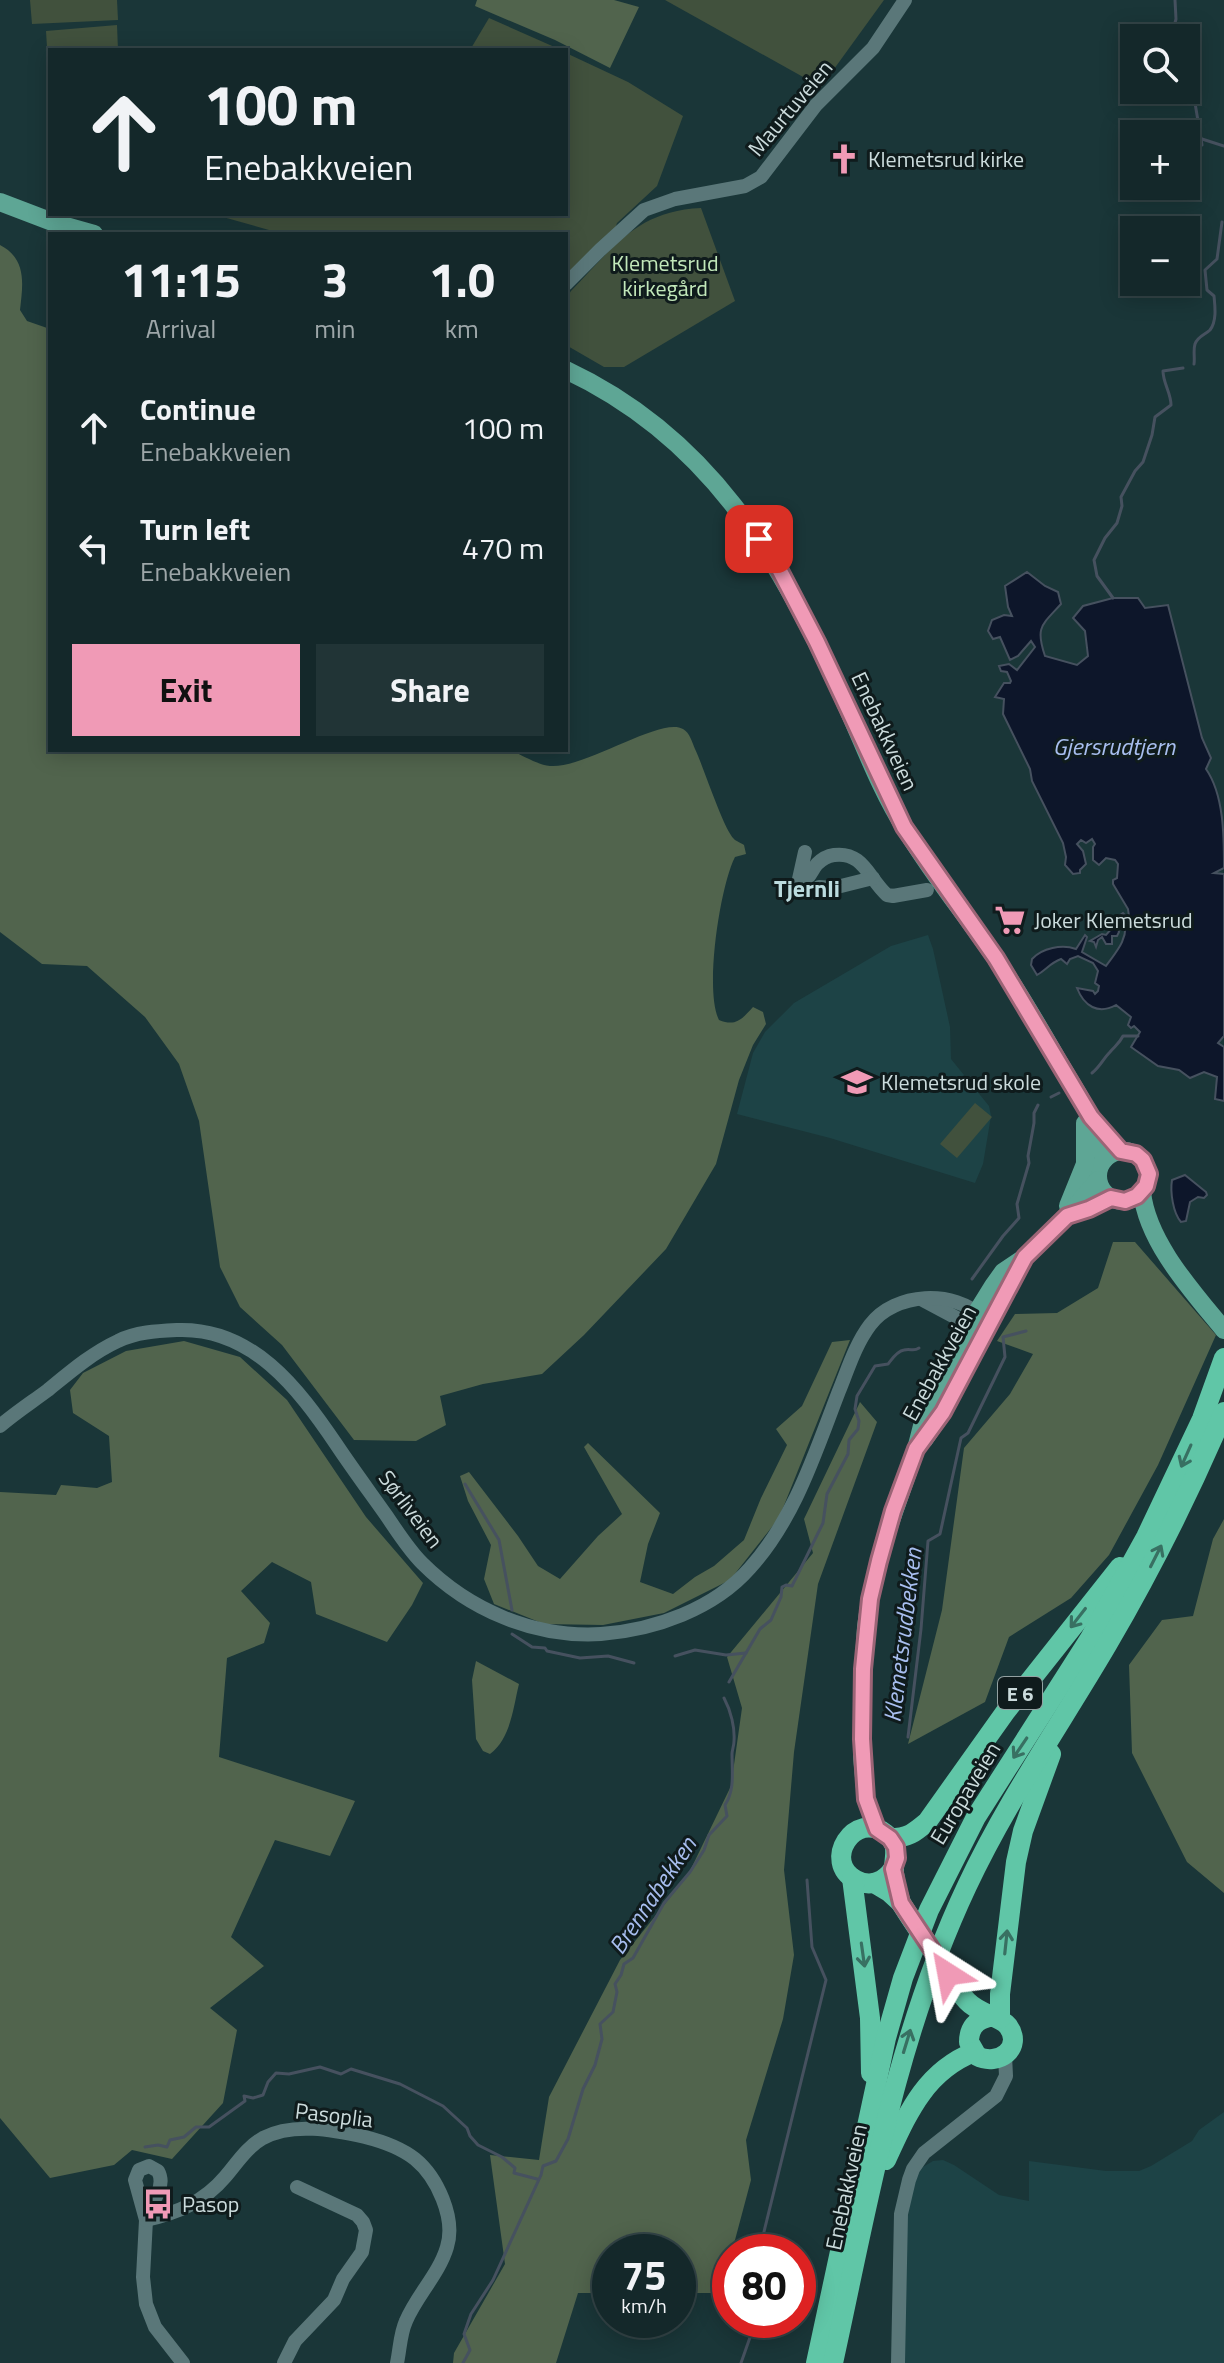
<!DOCTYPE html>
<meta charset="utf-8">
<style>
:root{--surface:#14282a;--page:#213436;--text:#f1f3f6;--muted:#9da6a8;--line:#334447;--accent:#f09ab6}
body{margin:0;font-family:"Titillium Web",sans-serif;background:var(--page);color:var(--text);height:100vh;display:flex;flex-direction:column;font-size:30px;white-space:nowrap}
*{box-sizing:border-box;margin:0}
p{font-size:26px;color:var(--muted)}
.icon{flex:none;width:44px;height:44px;fill:none;stroke:currentColor;stroke-width:2;stroke-linecap:round;stroke-linejoin:round}
.map{position:relative;flex:1;overflow:hidden}
.panel{position:absolute;left:48px;top:232px;width:520px;height:520px;display:flex;flex-direction:column;background:var(--surface);border-radius:0px;box-shadow:0 4px 20px #0003,0 0 0 2px var(--line)}
.panel>*{flex:none}
.top-card{position:absolute;left:48px;top:48px;width:520px;height:168px;border-radius:0px;box-shadow:0 4px 20px #0003,0 0 0 2px var(--line);background:#14282a;color:var(--text);overflow:hidden}
.controls{position:absolute;left:1120px;top:24px;display:grid;gap:16px}
.controls a{display:grid;place-items:center;width:80px;height:80px;border-radius:0px;background:var(--surface);box-shadow:0 4px 20px #0003,0 0 0 2px var(--line);font-size:40px}
.speed{position:absolute;left:592px;top:2234px;display:flex;gap:16px;font-size:40px;font-weight:700;text-align:center}
.speed>*{display:grid;place-content:center;width:104px;height:104px;border-radius:50%;background:var(--surface);box-shadow:0 4px 20px #0003,0 0 0 2px var(--line);line-height:1}
.speed small{font-size:20px;font-weight:400}
.speed .limit{border:12px solid #d22;background:#fff;color:#111}
.pin{position:absolute;display:grid;place-items:center;width:68px;height:68px;color:#fff;margin:-34px;border-radius:16px;box-shadow:0 4px 12px #0006}
.me{position:absolute;width:88px;margin:-44px;rotate:326deg;stroke-linejoin:round;filter:drop-shadow(0 0 6px #0008)}
.turn{display:flex;align-items:center;gap:28px;height:168px;padding:0 24px;font-size:36px}
.turn .icon{width:104px;height:104px;stroke-width:2.5}
.turn b{display:block;font-size:56px;line-height:68px}
.eta{display:flex;justify-content:space-evenly;align-items:center;height:136px;text-align:center}
.eta b{font-size:48px;font-weight:700;line-height:56px}
.primary-button{display:flex;gap:16px;margin-top:auto;padding:16px 24px}
.primary-button a{flex:1;height:92px;border-radius:0px;background:var(--accent);color:#111;font-size:32px;font-weight:700;line-height:92px;text-align:center}
.primary-button a+a{background:var(--page);color:var(--text)}
ul{padding:0;list-style:none}
li{display:flex;align-items:center;gap:24px;height:120px;padding:0 24px}
li div{flex:1}
li b{display:block;font-size:30px}
li em{font-style:normal}
.map>svg:first-child{display:block}
.built{fill:#1d4346}
.green{fill:#41513d}
.forest{fill:#51644d}
.water{fill:#0d162a;stroke:#46515f;stroke-width:2}
.lines{fill:none;stroke-linecap:round;stroke-linejoin:round}
.stream{stroke:#46515f;stroke-width:3}
.minor{stroke:#5a7779;stroke-width:14}
.major{stroke:#5ea695;stroke-width:18}
.highway{stroke:#60c6a7;stroke-width:20}
.oneway{stroke:#387062}
.route-casing{stroke:#9c6476;stroke-width:20}
.route{stroke:#f09ab6;stroke-width:14}
.labels{text-anchor:middle;dominant-baseline:central;stroke-width:6;stroke-linejoin:round;paint-order:stroke}
.shield{fill:#0f1b1c;stroke:#93a1a2;stroke-width:2}
.shield-label{font-size:20px;font-weight:bold;fill:#cbdbdc}
.street-label{font-size:22px;fill:#cbdbdc;stroke:#0f1b1c}
.poi-label{font-size:22px;fill:#cbdbdc;stroke:#0f1b1c;text-anchor:start}
.park-label{font-size:22px;fill:#c2e8ba;stroke:#0f1b1c}
.water-label{font-size:24px;font-style:italic;fill:#a8beef;stroke:#0f1b1c}
.neighbourhood-label{font-size:24px;font-weight:bold;fill:#bbdbde;stroke:#0f1b1c}
</style>
<div class="map">
<svg width="1224" height="2363" viewBox="0 0 1224 2363">
<rect width="100%" height="100%" fill="#1a3638"/>
<!-- built -->
<g class="built">
<path d="M928 935 933 949 950 1027 951 1059 989 1106 991 1116 983 1164 975 1183 830 1138 737 1114 753 1053 765 1032 794 1003 891 946Z"/>
<path d="M1224 2112V2363H904L907 2225 910 2197 918 2174 923 2167 933 2161 943 2160 954 2165 999 2195 1029 2201V2161L1106 2171H1139L1151 2166 1192 2141 1199 2130Z"/>
</g>
<!-- green -->
<g class="green">
<path d="M30 0H117L118 20 32 24Z"/>
<path d="M665 0H884L821 87Z"/>
<path d="M489 18 559 49 560 50H470Z"/>
<path d="M117 25 118 50H50V64H48L46 31Z"/>
<path d="M566 53 628 82 683 116 657 186 617 223 614 232 566 277V234H283L223 217 226 214H566Z"/>
<path d="M701 208 735 301 624 367H604L566 345V299L571 291C613 248 636 211 701 208Z"/>
<path d="M975 1103 992 1117 957 1158 940 1144Z"/>
</g>
<!-- forest -->
<g class="forest">
<path d="M477 0H614L639 7 610 68 555 40 475 6Z"/>
<path d="M0 245C27 259 23 284 20 310L27 321 50 329V750H510C522 755 538 765 550 766 585 769 661 716 683 729 690 733 692 742 695 749 704 768 723 828 734 839 734 840 743 844 744 845L746 854 735 857C720 886 704 991 719 1020 736 1027 742 1019 753 1007L763 1012 766 1024 753 1045 739 1080 716 1164 666 1249 584 1335 542 1374 483 1384 440 1396 446 1425 416 1441 354 1440 282 1345 240 1307 220 1267 199 1121 179 1064 145 1017 87 966 42 964 0 932Z"/>
<path d="M1113 1242H1135L1216 1335 1158 1465 1109 1555 1071 1598 1009 1637 985 1702 908 1744 942 1610 964 1448 1010 1394 1033 1354 997 1341 1015 1314 1057 1313 1098 1288Z"/>
<path d="M850 1340 779 1518 730 1580 664 1613 603 1625 544 1624 494 1604 484 1579 491 1545 468 1501 460 1476 469 1472 518 1536 538 1566 560 1579 598 1536 622 1514 584 1447 588 1443 660 1513 648 1544 640 1582 673 1594 695 1577 714 1566 744 1540 761 1498 787 1445 776 1429 802 1406 832 1342Z"/>
<path d="M184 1341 240 1357 287 1400 366 1517 423 1583 412 1605 387 1642 316 1614 311 1582 272 1562 241 1591 270 1623 264 1643 227 1658 219 1757 355 1801 330 1856 275 1840 231 1937 264 1966 210 2008 237 2030 223 2103 172 2159 132 2150 114 2165 50 2178 0 2118V1492L56 1495 61 1485 97 1488 112 1482 109 1436 73 1413 70 1390 83 1373 126 1351Z"/>
<path d="M860 1402 877 1422 818 1584 794 1752 784 1870 794 1955 783 2019 746 2140 751 2180 735 2240 711 2293H678V2252H610V2293H578L556 2363H453L454 2353 505 2264 490 2155 539 2160 549 2097 620 1960 688 1875 731 1786 742 1708 727 1657 813 1553 804 1519Z"/>
<path d="M1224 1519V1893L1187 1862 1132 1753 1129 1665 1162 1620 1193 1616 1213 1539Z"/>
<path d="M476 1661 519 1684C513 1708 511 1738 490 1754L483 1751 476 1739 472 1680Z"/>
</g>
<!-- water -->
<g class="water">
<path d="M1027 572 1045 586 1058 592 1061 604C1042 625 1035 627 1045 656L1077 665 1088 656 1085 631 1073 618 1083 606 1113 598H1138L1145 608 1168 605 1202 738 1211 758 1206 769C1224 795 1224 836 1224 868L1214 873 1224 874V1036L1218 1043 1224 1047V1101L1215 1099 1217 1077 1204 1072 1190 1078 1179 1070 1158 1066 1131 1047 1140 1032 1134 1026 1131 1028 1128 1025 1131 1017 1116 1005C1098 1015 1084 1006 1077 988L1093 991 1095 994 1098 991 1099 986 1095 983 1098 971 1093 963 1078 956 1070 959 1067 964 1061 959C1050 963 1046 970 1037 975L1031 965 1032 959C1042 948 1062 944 1076 949L1085 935 1087 937 1082 952 1106 966C1116 952 1128 940 1125 921L1119 920 1116 922 1119 932 1117 936H1112V944H1106L1102 937 1098 940 1096 947 1094 942 1090 941 1102 934 1106 935 1113 927V920L1123 913 1127 917 1129 916 1128 909 1113 884V880L1117 878 1118 864 1115 860 1106 858 1099 865 1093 860V847L1095 844 1092 839 1086 843 1081 840 1077 844 1083 851 1086 864 1080 870V873L1073 874 1065 865 1066 857 1063 843 1032 781 1030 769 1003 714 1004 699 995 697 1004 683H1010L1011 681 1007 672 1001 671 999 666 1009 664 1017 670 1035 647 1031 641 1018 656 1010 660 1000 637 993 639 988 631 992 620 1004 615 1012 616 1008 607 1005 586Z"/>
<path d="M1185 1175 1206 1192 1207 1195 1204 1198 1198 1197 1190 1202 1186 1221 1181 1222C1173 1213 1170 1192 1172 1180Z"/>
</g>
<g class="lines">
<!-- stream -->
<g class="stream">
<path d="M1171 38 1176 19 1175 0"/>
<path d="M1186 83 1199 93 1195 103 1202 145"/>
<path d="M1202 139 1224 146"/>
<path d="M1194 364C1195 358 1193 350 1195 344 1198 336 1205 335 1210 330 1217 321 1215 306 1214 296L1207 290 1205 270 1217 259 1222 222"/>
<path d="M1113 598 1097 576 1094 560 1105 538 1117 523 1122 506 1121 497 1135 471 1143 462 1152 435 1155 417 1171 405C1171 393 1163 383 1163 371L1183 368"/>
<path d="M1092 1073C1100 1067 1103 1059 1110 1052 1115 1046 1119 1044 1123 1036H1138"/>
<path d="M1051 1097 1059 1093"/>
<path d="M972 1279 1003 1236 1019 1218 1017 1204 1029 1163 1028 1156 1034 1123V1113L1038 1105"/>
<path d="M465 1484 499 1540 512 1610"/>
<path d="M512 1634 532 1647 545 1648 547 1651 580 1658 608 1656 634 1663"/>
<path d="M675 1656 695 1650 726 1655 746 1653"/>
<path d="M729 1682 760 1629 771 1620 781 1597 782 1587 786 1585 792 1586 823 1523 827 1494 848 1454 849 1440 858 1429 859 1421 855 1409 857 1396 875 1366 888 1364C892 1359 897 1351 904 1350 911 1348 913 1352 919 1348"/>
<path d="M908 1737 921 1629 928 1541 940 1534 961 1438 968 1433 1005 1357 1003 1337 1026 1331"/>
<path d="M145 2147 158 2145 167 2147 170 2140 184 2137 196 2127H209L245 2101 244 2096 253 2098 263 2095 268 2082 276 2073 289 2074 320 2067 341 2074 351 2069 400 2084 443 2106 467 2128 470 2136 478 2145 502 2157 515 2168 514 2173 537 2179"/>
<path d="M759 2252 826 1980 812 1947 807 1880"/>
<path d="M463 2363 470 2350 464 2334 471 2314 493 2280 541 2175 543 2166 556 2161 568 2139 583 2089 595 2065 602 2039 600 2024 613 2012 617 1992 615 1984 621 1975 624 1964 633 1958 664 1903 690 1872 704 1850 709 1835 727 1816 725 1805C735 1790 732 1771 732 1754 732 1750 734 1746 734 1741 735 1728 731 1711 724 1698"/>
<path d="M741 2363 754 2326V2320"/>
</g>
<!-- minor -->
<g class="minor">
<path d="M566 284 600 250 644 210 675 199 745 186 761 177 816 105 873 48 905 0"/>
<path d="M805 852 799 879 801 882C810 879 811 871 817 864 822 859 827 856 834 855 863 851 869 879 887 895L893 896 927 890"/>
<path d="M819 887 833 888 873 878"/>
<path d="M923 1300 968 1324 976 1326"/>
<path d="M0 1426C15 1413 32 1402 48 1390 70 1372 92 1353 118 1341 136 1332 157 1331 177 1330 252 1327 298 1388 336 1444 352 1468 369 1491 386 1515 397 1531 408 1549 422 1563 469 1610 534 1638 601 1634 655 1630 714 1609 750 1568 795 1518 815 1453 839 1391 848 1369 855 1345 870 1325 895 1292 954 1289 983 1318"/>
<path d="M145 2212C154 2201 166 2186 158 2171L149 2166 139 2170 135 2180 146 2220 143 2277 146 2304 155 2327 183 2363"/>
<path d="M146 2220C177 2213 204 2202 225 2177 237 2163 247 2147 263 2138 293 2122 333 2130 365 2137 381 2141 401 2148 415 2159 437 2177 456 2218 447 2247 439 2274 417 2295 406 2321 400 2334 400 2349 397 2363"/>
<path d="M284 2363 295 2341 334 2300 343 2279 362 2252 366 2230 363 2222 357 2215 297 2187"/>
<path d="M898 2363 901 2214 909 2180 913 2169 924 2153 996 2096 1006 2076 1005 2055"/>
</g>
<!-- major -->
<g class="major">
<path d="M0 202 55 223 94 234"/>
<path d="M566 370C709 437 778 556 841 694 862 739 879 788 906 830 933 875 966 915 996 959 1019 992 1039 1027 1059 1062 1069 1079 1080 1096 1089 1114 1096 1128 1100 1145 1104 1160"/>
<circle cx="1123" cy="1176" r="25"/>
<path d="M1142 1192C1147 1242 1193 1292 1224 1330"/>
<path d="M1068 1206 1085 1164V1123"/>
<path d="M1067 1216 1089 1209 1111 1198"/>
<path d="M924 1440 943 1412 975 1347 1024 1259"/>
<path d="M877 1829 866 1799 862 1756V1692L866 1627 870 1599 885 1538 916 1449 923 1422 962 1336 993 1286 1003 1272 1025 1257 1067 1216 1098 1180"/>
</g>
<!-- highway -->
<g class="highway">
<path d="M890 1838C908 1838 914 1833 927 1822L1006 1711 1120 1567"/>
<path d="M893 1869C885 1881 871 1888 856 1880 821 1862 855 1809 886 1834 901 1845 893 1858 894 1873 895 1883 898 1894 901 1903"/>
<path d="M852 1878 870 2018 871 2073"/>
<path d="M874 1883 889 1892 901 1903C915 1926 931 1948 946 1970 952 1980 958 1992 967 2001 979 2014 1001 2017 1008 2026 1024 2048 998 2067 977 2056L969 2042C969 2028 976 2020 989 2017"/>
<path d="M1000 2019V1994L1016 1862 1023 1831 1051 1754"/>
<path d="M886 2160C907 2115 924 2072 974 2052"/>
<path d="M816 2363 886 2038 903 1978 929 1910 976 1817 1089 1640 1146 1537 1202 1419 1224 1358"/>
<path d="M833 2363C869 2199 895 2039 967 1886 1007 1801 1060 1725 1107 1645 1151 1570 1190 1492 1224 1412"/>
</g>
</g>
<!-- one-way arrows -->
<defs><path id="oneway-shaft" d="M-6 0H5M1.5-3L5.5 0L1.5 3" fill="none" stroke-width="1.6" stroke-linecap="round" stroke-linejoin="round" transform="scale(2)"/></defs>
<g class="oneway">
<use href="#oneway-shaft" transform="translate(1186 1456) rotate(114)"/>
<use href="#oneway-shaft" transform="translate(1156 1556) rotate(-63)"/>
<use href="#oneway-shaft" transform="translate(1078 1618) rotate(128)"/>
<use href="#oneway-shaft" transform="translate(1020 1748) rotate(124)"/>
<use href="#oneway-shaft" transform="translate(1006 1942) rotate(-84)"/>
<use href="#oneway-shaft" transform="translate(863 1955) rotate(82)"/>
<use href="#oneway-shaft" transform="translate(907 2041) rotate(-73)"/>
</g>
<g class="lines">
<!-- route casing -->
<g class="route-casing">
<path id="route" d="M759 539 778 567 817 642 904 827 996 958 1091 1117 1121 1151 1136 1154 1143 1160 1149 1174 1146 1186 1137 1196 1125 1201 1111 1198 1089 1209 1067 1216 1025 1257 943 1412 916 1449 893 1511 879 1561 870 1599 863 1669 862 1739 866 1799 877 1829 890 1838 896 1847 897 1858 893 1869 901 1903 948 1974"/>
</g>
<!-- route -->
<use href="#route" class="route"/>
</g>
<!-- icons -->
<defs>
<g id="church-bare" transform="scale(2.4)"><path d="M-1.2-6h2.4v3.5h3.3v2.4h-3.3V6h-2.4V-.1h-3.3v-2.4h3.3Z" fill="#f09ab6" stroke="#0f1b1c" stroke-width="2.5" paint-order="stroke"/></g>
<g id="supermarket-bare" transform="scale(2.4)"><path d="M-6-5.5h2.5l.6 2H6L4.5 2H-2.5L-4.4-4H-6ZM-1.5 3.2a1.3 1.3 0 1 0 .1 0ZM3 3.2a1.3 1.3 0 1 0 .1 0Z" fill="#f09ab6" stroke="#0f1b1c" stroke-width="2.5" paint-order="stroke"/></g>
<g id="school-bare" transform="scale(2.4)"><path d="M0-5L7-2L0 1L-7-2ZM-4 1L0 2.5L4 1V4Q0 6-4 4Z" fill="#f09ab6" stroke="#0f1b1c" stroke-width="2.5" paint-order="stroke"/></g>
<g id="bus-bare" transform="scale(2.4)"><path d="M-5-6H5V4H4V6H2V4H-2V6H-4V4H-5ZM-3.5-4V0h7V-4ZM-3.5 1.2v1.5H-2V1.2ZM2 1.2v1.5H3.5V1.2Z" fill="#f09ab6" stroke="#0f1b1c" stroke-width="2.5" paint-order="stroke"/></g>
</defs>
<g fill-rule="evenodd">
<use href="#church-bare" x="844" y="159"/>
<use href="#supermarket-bare" x="1010" y="920"/>
<use href="#school-bare" x="857" y="1082"/>
<use href="#bus-bare" x="158" y="2204"/>
</g>
<g class="labels">
<!-- shield labels -->
<rect class="shield" x="998" y="1677" width="44" height="32" rx="6"/>
<g class="shield-label">
<text x="1020" y="1693">E 6</text>
</g>
<!-- street labels -->
<g class="street-label">
<text transform="translate(790 108) rotate(-50)">Maurtuveien</text>
<text transform="translate(885 731) rotate(65)">Enebakkveien</text>
<text transform="translate(939 1363) rotate(-61)">Enebakkveien</text>
<text transform="translate(411 1509) rotate(53)">Sørliveien</text>
<text transform="translate(965 1793) rotate(-59)">Europaveien</text>
<text transform="translate(334 2115) rotate(7)">Pasoplia</text>
<text transform="translate(846 2187) rotate(-78)">Enebakkveien</text>
</g>
<!-- poi labels -->
<g class="poi-label">
<text x="868" y="159">Klemetsrud kirke</text>
<text x="1034" y="920">Joker Klemetsrud</text>
<text x="881" y="1082">Klemetsrud skole</text>
<text x="182" y="2204">Pasop</text>
</g>
<!-- park labels -->
<g class="park-label">
<text x="665" y="263">Klemetsrud<tspan x="665" dy="25">kirkegård</tspan></text>
</g>
<!-- water labels -->
<g class="water-label">
<text x="1114" y="746">Gjersrudtjern</text>
<text transform="translate(902 1635) rotate(-83)">Klemetsrudbekken</text>
<text transform="translate(652 1895) rotate(-56)">Brennabekken</text>
</g>
<!-- neighbourhood labels -->
<g class="neighbourhood-label">
<text x="807" y="888">Tjernli</text>
</g>
</g>
</svg>
<div class="controls">
<a><svg class="icon" aria-label="search" viewBox="0 0 24 24"><circle cx="10" cy="10" r="6"/><path d="M15 15l6 6"/></svg></a>
<a>+</a>
<a>−</a>
</div>
<div class="speed"><div>75<small>km/h</small></div><div class="limit">80</div></div>
<div class="pin" style="left:759px;top:539px;background:#d93025"><svg class="icon" aria-label="arrive" viewBox="0 0 24 24"><path d="M6 21V4h12l-3 4 3 4H6"/></svg></div>
<svg class="me" style="left:948px;top:1974px" viewBox="-20 -20 40 40"><path d="M0-17L14 15 0 8-14 15z" fill="#f09ab6" stroke="#fff" stroke-width="4"/></svg>
<div class="top-card">
<div class="turn"><svg class="icon" aria-label="ahead" viewBox="0 0 24 24"><path d="M12 20V5M6 11l6-6 6 6"/></svg><div><b>100 m</b>Enebakkveien</div></div>
</div>
<section class="panel">
<div class="eta">
<div><b>11:15</b><p>Arrival</p></div>
<div><b>3</b><p>min</p></div>
<div><b>1.0</b><p>km</p></div>
</div>
<ul>
<li><svg class="icon" aria-label="ahead" viewBox="0 0 24 24"><path d="M12 20V5M6 11l6-6 6 6"/></svg><div><b>Continue</b><p>Enebakkveien</p></div><em>100 m</em></li>
<li><svg class="icon" aria-label="left" viewBox="0 0 24 24"><path d="M17 20v-9H6M10 6l-5 5 5 5"/></svg><div><b>Turn left</b><p>Enebakkveien</p></div><em>470 m</em></li>
</ul>
<div class="primary-button"><a>Exit</a><a>Share</a></div>
</section>
</div>
